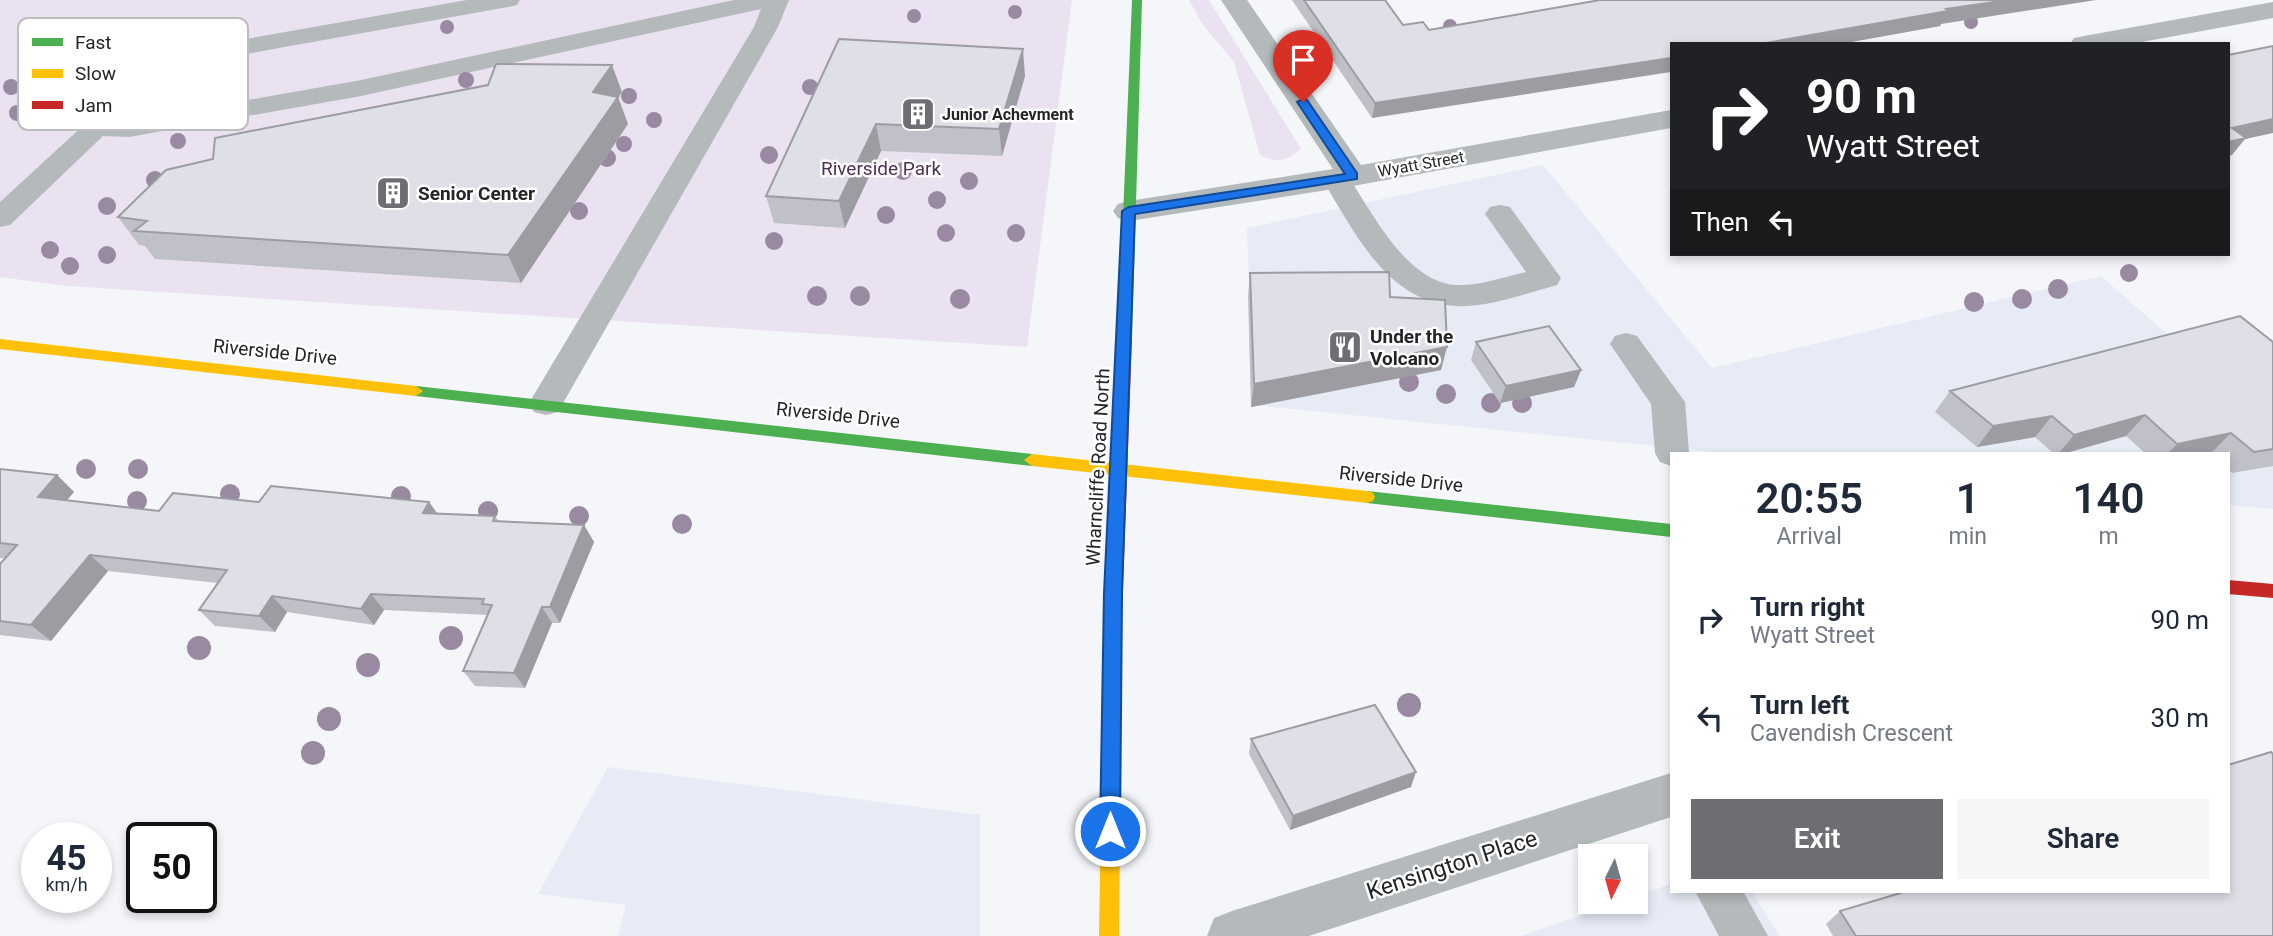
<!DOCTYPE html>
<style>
:root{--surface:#fff;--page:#f6f6f7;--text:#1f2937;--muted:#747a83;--accent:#6c6e71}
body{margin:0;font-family:Roboto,sans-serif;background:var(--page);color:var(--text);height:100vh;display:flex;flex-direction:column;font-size:26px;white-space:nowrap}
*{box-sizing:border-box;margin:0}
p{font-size:23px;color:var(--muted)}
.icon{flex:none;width:38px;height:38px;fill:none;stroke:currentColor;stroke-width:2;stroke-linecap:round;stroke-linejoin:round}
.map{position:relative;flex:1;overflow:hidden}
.side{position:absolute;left:1670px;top:452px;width:560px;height:441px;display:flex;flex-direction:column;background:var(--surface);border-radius:0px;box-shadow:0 4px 10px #0003}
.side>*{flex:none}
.hud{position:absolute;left:1670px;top:42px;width:560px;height:214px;border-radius:0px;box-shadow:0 4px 10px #0003;background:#202124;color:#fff;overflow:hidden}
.needle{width:46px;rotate:185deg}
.controls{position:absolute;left:1578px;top:844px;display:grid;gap:14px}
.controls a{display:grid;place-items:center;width:70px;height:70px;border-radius:0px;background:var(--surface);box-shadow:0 4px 10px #0003;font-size:35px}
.speed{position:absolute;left:21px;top:822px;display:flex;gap:14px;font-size:35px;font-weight:700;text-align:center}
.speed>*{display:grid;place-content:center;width:91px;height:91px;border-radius:50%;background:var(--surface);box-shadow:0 4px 10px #0003;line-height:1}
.speed small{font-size:18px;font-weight:400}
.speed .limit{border:4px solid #111;border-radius:10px;background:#fff;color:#111}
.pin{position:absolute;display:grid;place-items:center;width:60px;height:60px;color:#fff;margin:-72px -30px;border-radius:50% 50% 50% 0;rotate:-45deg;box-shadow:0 0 7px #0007}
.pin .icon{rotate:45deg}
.me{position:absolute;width:77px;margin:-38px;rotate:0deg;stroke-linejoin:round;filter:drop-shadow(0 0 5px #0008)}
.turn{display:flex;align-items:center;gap:24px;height:147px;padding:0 21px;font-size:32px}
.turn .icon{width:91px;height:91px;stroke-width:2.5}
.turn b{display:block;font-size:49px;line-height:60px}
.then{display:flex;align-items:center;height:66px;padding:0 21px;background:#0003;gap:14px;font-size:26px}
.eta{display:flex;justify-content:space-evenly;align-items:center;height:119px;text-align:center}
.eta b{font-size:42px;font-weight:600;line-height:49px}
.action{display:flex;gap:14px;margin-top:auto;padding:14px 21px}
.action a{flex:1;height:80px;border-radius:0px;background:var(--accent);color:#fff;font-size:28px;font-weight:600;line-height:80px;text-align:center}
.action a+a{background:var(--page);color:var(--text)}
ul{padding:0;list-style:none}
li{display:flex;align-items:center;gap:21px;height:98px;padding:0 21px}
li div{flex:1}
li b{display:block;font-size:26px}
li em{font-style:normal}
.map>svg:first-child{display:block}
.built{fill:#e6ebf5}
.green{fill:#eae2f0}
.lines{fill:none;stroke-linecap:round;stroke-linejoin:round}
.lane{fill:#b4b9bc;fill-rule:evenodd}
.street{fill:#b4b9bc;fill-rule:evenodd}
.fast{fill:#4caf50;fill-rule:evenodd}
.slow{fill:#ffc107;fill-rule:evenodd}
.jam{fill:#c62828;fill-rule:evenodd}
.tree{fill:#9989a1}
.wall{fill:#c0c0c8}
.shaded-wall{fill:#9c9ca2}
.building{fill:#dfdfe8;stroke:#9c9ca2;stroke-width:2}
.route{fill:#1a73e8;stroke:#114b97;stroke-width:2}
.labels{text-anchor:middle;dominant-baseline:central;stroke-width:5;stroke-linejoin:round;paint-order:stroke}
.far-poi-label{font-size:16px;font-weight:bold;fill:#222427;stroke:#fff;text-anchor:start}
.far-street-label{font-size:16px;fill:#222427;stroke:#fff}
.park-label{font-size:19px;fill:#4f3059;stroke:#fff}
.poi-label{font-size:19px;font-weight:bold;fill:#222427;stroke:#fff;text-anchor:start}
.street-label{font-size:19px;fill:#222427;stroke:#fff}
.near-street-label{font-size:23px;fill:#222427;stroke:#fff}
.key{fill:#fff;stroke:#bdbdbe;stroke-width:2}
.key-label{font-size:19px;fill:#222427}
</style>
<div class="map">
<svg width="2273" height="936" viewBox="0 0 2273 936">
<rect width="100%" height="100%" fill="#f4f6fa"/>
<!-- built -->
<g class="built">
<path d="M1543 165 1712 368 2101 276 2273 427V509L2228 505V453H1726L1253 405 1247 228Z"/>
<path d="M608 767 980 815V936H618L626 905 538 894Z"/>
<path d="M1671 884V891H1751L1780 936H1521L1621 901H1636V896Z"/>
</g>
<!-- green -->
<g class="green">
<path d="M0 0H1072L1027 347 67 286 0 277Z"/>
<path d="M1189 0H1209L1301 149C1286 161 1278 164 1260 155L1234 62 1203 25Z"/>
</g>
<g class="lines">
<!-- lane -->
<g class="lane">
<path d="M467 0H520L517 5 508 7 179 66 136 92 114 120 129 121 361 80 734 0H789L778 27 558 412 546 415 534 412 529 403 754 27 761 9 361 96 129 137 103 136 10 225 0 227V202L86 123 118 81 149 61 172 52Z"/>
<path d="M1336 170 1346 173C1371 210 1406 283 1457 285 1479 286 1504 277 1526 272L1485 214 1490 207 1500 205 1510 207 1561 278 1557 285C1528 293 1486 308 1457 306 1387 303 1354 231 1322 179L1326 173Z"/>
<path d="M1626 333 1637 336 1685 402 1689 453H1671V466L1660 462 1655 453 1651 404 1610 344 1615 336Z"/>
<path d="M1695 891H1743L1768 936H1719Z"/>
</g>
<!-- street -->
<g class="street">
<path d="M1221 0H1247L1361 165 1671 110V128L1353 186 1129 221 1118 218 1113 211 1118 204 1129 201 1333 169Z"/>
<path d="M2273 2V18L2131 44H2070L2074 38 2084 36Z"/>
<path d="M1671 773V817L1309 936H1207L1214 918 1232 911Z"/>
</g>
<!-- fast -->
<g class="fast">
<path d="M1132 0H1142L1132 338 1125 343 1118 338Z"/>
<path d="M416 386 1032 454 1040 460 1032 466 416 396 409 391Z"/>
<path d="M1367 491 1671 524V537L1367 503 1361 501 1359 497 1361 493Z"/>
</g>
<!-- slow -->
<g class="slow">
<path d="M0 339 416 386 423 391 416 396 0 349Z"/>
<path d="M1032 454 1367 491 1373 493 1375 497 1373 501 1367 503 1032 466 1024 460Z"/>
<path d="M1113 608 1119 610 1122 615 1119 936H1099L1104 615 1107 610Z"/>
</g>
<!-- jam -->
<g class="jam">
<path d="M1125 333 1132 338 1122 615 1119 620 1113 622 1107 620 1104 615 1118 338Z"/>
<path d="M2228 580 2273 584V598L2228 594Z"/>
</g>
</g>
<!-- trees -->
<g class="tree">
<circle cx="1015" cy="12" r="7"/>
<circle cx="914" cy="16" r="7"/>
<circle cx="1971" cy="22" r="7"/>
<circle cx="1450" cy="26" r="7"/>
<circle cx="447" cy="27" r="7"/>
<circle cx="466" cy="80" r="8"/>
<circle cx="11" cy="87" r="8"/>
<circle cx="810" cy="87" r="8"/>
<circle cx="629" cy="96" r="8"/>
<circle cx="17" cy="113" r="8"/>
<circle cx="654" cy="120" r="8"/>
<circle cx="178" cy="141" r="8"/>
<circle cx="624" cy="144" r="8"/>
<circle cx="769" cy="155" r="9"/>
<circle cx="607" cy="158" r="9"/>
<circle cx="903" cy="171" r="9"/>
<circle cx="155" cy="180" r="9"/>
<circle cx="969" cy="181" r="9"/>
<circle cx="937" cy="200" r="9"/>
<circle cx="107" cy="206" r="9"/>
<circle cx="579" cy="211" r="9"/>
<circle cx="886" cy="215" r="9"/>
<circle cx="946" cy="233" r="9"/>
<circle cx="1016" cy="233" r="9"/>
<circle cx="774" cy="241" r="9"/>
<circle cx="50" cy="250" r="9"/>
<circle cx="107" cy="255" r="9"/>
<circle cx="70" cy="266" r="9"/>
<circle cx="2129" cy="273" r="9"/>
<circle cx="2058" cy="289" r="10"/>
<circle cx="817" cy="296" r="10"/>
<circle cx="860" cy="296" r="10"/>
<circle cx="960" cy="299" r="10"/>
<circle cx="2022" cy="299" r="10"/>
<circle cx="1974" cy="302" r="10"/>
<circle cx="1409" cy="382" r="10"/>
<circle cx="1446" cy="394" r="10"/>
<circle cx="1491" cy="403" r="10"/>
<circle cx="1522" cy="403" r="10"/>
<circle cx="86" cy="469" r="10"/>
<circle cx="138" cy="469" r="10"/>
<circle cx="230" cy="494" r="10"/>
<circle cx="401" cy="496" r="10"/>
<circle cx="137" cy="501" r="10"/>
<circle cx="488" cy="511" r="10"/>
<circle cx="579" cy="516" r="10"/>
<circle cx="682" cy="524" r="10"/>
<circle cx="451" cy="638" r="12"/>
<circle cx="199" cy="648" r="12"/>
<circle cx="368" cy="665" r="12"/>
<circle cx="1409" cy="705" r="12"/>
<circle cx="329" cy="719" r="12"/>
<circle cx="313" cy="753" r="12"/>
</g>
<!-- wall -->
<g class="wall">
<path d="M1292 0H1385L1403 25 1429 30 1941 24 1940 26 1840 44H1671L1372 118Z"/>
<path d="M839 39 1025 76 1002 156 881 151 845 228 774 223 766 196Z"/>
<path d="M622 92 618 97 628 124 521 283 155 259 145 246 139 245 118 217 213 159Z"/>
<path d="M1250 273 1390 297 1441 370 1251 407 1248 296Z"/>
<path d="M1476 342 1581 370 1574 387 1500 403 1471 360Z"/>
<path d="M2273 342V466L2232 473 2228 469V453H2145L2126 436 2066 453H2053L2035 437 1977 447 1935 412 1950 391Z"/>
<path d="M0 469 57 475 74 492 67 500 159 511 259 502H429L437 513 495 516 499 521 584 525 594 542 560 623H552L525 688 475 686 463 671 488 615 384 610 374 625 287 612 275 632 215 626 199 610 218 583 108 571 51 641 0 635V564L5 558H0Z"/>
<path d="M1251 739 1411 787 1290 830 1249 754Z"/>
<path d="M1840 911 2273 936H1833L1826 924Z"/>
</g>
<!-- shaded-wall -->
<g class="shaded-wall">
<path d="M2008 0H2096L1941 24 1940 26 1840 44H1760L1946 9Z"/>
<path d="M1023 49 1025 76 1002 156 999 129Z"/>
<path d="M1671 58V72L1372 118 1375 103Z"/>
<path d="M612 65 622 92 611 108 618 97 628 124 521 283 508 255 593 92Z"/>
<path d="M2273 119V133L2245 139 2232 155 2228 156V133L2232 128Z"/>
<path d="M876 124 881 151 845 228 839 201Z"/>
<path d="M1447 347 1441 370 1251 407 1254 384Z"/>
<path d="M1581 370 1574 387 1500 403 1506 386Z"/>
<path d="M2145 415 2126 436 2066 453H2059L2074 435Z"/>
<path d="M2052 416 2035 437 1977 447 1993 426Z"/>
<path d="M2231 433 2211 453H2168L2177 444Z"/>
<path d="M57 475 74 492 56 513 38 497Z"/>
<path d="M429 502 441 519 423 513Z"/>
<path d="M584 525 594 542 560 623 550 607Z"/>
<path d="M90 555 108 571 51 641 31 625Z"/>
<path d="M371 594 384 610 374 625 361 609Z"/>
<path d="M272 596 287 612 275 632 259 616Z"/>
<path d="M542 607 552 623 525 688 514 673Z"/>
<path d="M1416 772 1411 787 1290 830 1293 816Z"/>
</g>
<!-- building -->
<g class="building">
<path d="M1304 0H1385L1403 25 1423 22 1429 30 1600 0H2008L1946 9 1948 11 1760 44H1671V58L1375 103Z"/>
<path d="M839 39 1023 49 999 129 876 124 839 201 766 196Z"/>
<path d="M2273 46V119L2232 128 2246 138 2228 142V55Z"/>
<path d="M496 64 612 65 593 92 618 97 508 255 134 231 147 221 118 217 166 170 213 159 215 138 488 85Z"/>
<path d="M1389 272 1390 297 1445 300 1447 347 1254 384 1250 273Z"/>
<path d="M2240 316 2273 342V449L2254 452 2231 433 2177 444 2145 415 2074 435 2052 416 1993 426 1950 391Z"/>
<path d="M1549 326 1581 370 1506 386 1476 342Z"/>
<path d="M0 469 57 475 38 497 159 511 173 493 259 502 271 486 429 502 423 513 495 516 493 521 584 525 550 607H542L514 673 463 671 492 605 482 604 484 599 371 594 361 609 272 596 259 616 199 610 227 570 90 555 31 625 0 621V564L17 545 0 543Z"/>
<path d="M1375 705 1416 772 1293 816 1251 739Z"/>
<path d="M2271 752 2273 754V936H1856L1840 911 1907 891H2228V765Z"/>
</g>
<!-- route -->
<path class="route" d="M1303 99 1307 100 1357 173V179L1135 214 1122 593 1120 831 1117 837 1110 840 1103 837 1100 831 1104 593 1122 211 1129 207 1345 174 1297 102Z"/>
<!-- icons -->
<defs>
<g id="building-square" transform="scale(1.75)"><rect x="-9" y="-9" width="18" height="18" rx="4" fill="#6c6e71" stroke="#fff"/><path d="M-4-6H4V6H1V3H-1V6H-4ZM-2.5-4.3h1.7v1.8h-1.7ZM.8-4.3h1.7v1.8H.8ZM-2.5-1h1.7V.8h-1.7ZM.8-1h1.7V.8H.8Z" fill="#fff"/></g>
<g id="restaurant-square" transform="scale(1.75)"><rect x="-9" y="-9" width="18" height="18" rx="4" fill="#6c6e71" stroke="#fff"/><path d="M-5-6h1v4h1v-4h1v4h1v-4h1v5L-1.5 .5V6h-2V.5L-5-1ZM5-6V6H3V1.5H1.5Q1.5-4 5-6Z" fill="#fff"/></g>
</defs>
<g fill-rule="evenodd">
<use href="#building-square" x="918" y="114"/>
<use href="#building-square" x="393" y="193"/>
<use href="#restaurant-square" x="1345" y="347"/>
</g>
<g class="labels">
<!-- far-poi labels -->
<g class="far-poi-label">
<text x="942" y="114">Junior Achevment</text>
</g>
<!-- far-street labels -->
<g class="far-street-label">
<text transform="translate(1421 164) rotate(-10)">Wyatt Street</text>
</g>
<!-- park labels -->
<g class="park-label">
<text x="881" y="168">Riverside Park</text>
</g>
<!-- poi labels -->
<g class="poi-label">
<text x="418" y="193">Senior Center</text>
<text x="1370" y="336">Under the<tspan x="1370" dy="22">Volcano</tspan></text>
</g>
<!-- street labels -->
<g class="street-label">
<text transform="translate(275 352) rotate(6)">Riverside Drive</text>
<text transform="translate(838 415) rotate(6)">Riverside Drive</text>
<text transform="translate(1098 467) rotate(-87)">Wharncliffe Road North</text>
<text transform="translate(1401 479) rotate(6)">Riverside Drive</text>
</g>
<!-- near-street labels -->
<g class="near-street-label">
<text transform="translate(1452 865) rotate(-18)">Kensington Place</text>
</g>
</g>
<!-- legend -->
<rect x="18" y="18" width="230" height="112" rx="10" class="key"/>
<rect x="32" y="38" width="31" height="8" fill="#4caf50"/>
<rect x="32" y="69" width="31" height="9" fill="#ffc107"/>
<rect x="32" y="101" width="31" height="8" fill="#c62828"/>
<g class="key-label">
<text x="75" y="49">Fast</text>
<text x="75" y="80">Slow</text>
<text x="75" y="112">Jam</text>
</g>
</svg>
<div class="controls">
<a><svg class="needle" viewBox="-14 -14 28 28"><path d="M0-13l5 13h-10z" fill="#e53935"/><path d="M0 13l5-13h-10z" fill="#747a83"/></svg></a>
</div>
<div class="speed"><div>45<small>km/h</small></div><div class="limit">50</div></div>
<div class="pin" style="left:1303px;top:102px;background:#d93025"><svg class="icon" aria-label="arrive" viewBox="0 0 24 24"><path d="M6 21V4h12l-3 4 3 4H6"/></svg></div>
<svg class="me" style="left:1110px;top:831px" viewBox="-20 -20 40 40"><circle r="17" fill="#1a73e8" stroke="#fff" stroke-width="3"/><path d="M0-11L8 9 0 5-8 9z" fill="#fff"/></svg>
<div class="hud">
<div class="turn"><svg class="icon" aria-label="right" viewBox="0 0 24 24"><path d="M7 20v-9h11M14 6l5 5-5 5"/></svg><div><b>90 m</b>Wyatt Street</div></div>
<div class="then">Then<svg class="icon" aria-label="left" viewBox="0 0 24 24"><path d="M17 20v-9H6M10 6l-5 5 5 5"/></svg></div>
</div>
<section class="side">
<div class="eta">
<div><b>20:55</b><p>Arrival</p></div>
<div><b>1</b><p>min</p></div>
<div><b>140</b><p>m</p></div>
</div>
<ul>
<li><svg class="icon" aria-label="right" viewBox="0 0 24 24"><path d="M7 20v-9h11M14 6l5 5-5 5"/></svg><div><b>Turn right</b><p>Wyatt Street</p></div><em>90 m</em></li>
<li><svg class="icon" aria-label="left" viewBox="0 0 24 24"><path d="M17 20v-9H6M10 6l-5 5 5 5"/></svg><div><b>Turn left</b><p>Cavendish Crescent</p></div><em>30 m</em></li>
</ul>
<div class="action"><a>Exit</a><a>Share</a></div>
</section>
</div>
